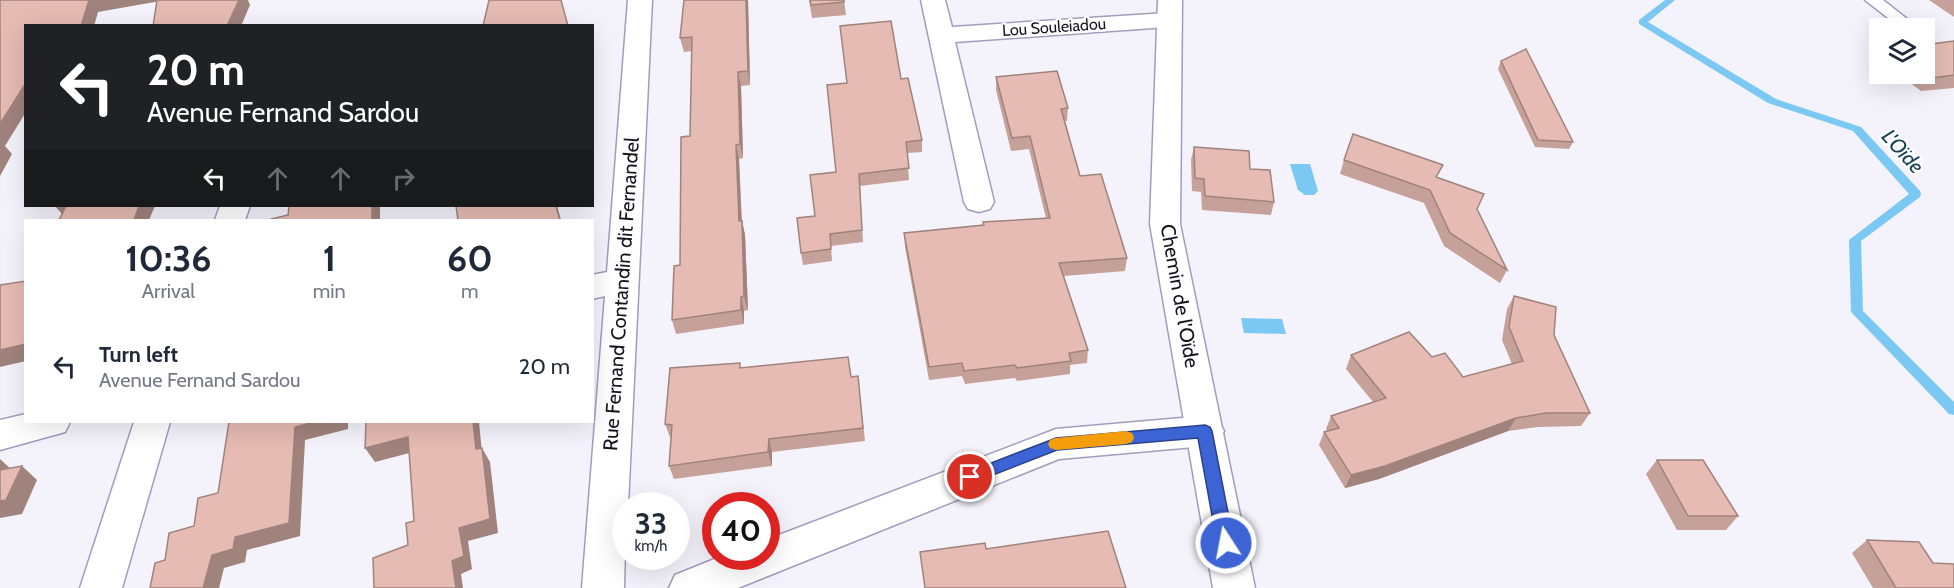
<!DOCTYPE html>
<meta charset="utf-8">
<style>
:root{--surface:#fff;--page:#f2f2f3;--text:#1f2937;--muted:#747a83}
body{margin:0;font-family:Cabin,sans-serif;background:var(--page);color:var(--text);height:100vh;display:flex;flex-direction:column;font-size:22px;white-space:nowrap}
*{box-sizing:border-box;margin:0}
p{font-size:20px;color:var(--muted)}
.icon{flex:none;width:33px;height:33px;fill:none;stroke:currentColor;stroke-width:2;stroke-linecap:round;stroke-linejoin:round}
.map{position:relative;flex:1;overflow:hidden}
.sheet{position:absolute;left:24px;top:219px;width:570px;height:204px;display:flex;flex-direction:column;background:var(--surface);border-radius:0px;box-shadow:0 6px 24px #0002}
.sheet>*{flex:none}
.banner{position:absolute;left:24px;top:24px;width:570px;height:183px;border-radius:0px;box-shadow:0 6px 24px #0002;background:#202124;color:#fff;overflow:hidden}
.buttons{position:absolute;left:1869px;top:18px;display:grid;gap:12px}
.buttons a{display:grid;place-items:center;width:66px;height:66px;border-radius:0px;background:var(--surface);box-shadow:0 6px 24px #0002;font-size:30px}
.speed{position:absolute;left:612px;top:492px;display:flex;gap:12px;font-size:30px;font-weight:700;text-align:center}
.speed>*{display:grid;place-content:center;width:78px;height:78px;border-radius:50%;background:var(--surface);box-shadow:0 6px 24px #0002;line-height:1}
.speed small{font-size:15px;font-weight:400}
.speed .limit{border:9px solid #d22;background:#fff;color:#111}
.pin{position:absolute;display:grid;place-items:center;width:51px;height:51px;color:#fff;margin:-26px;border:3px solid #fff;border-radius:50%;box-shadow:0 2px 6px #0007}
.me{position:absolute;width:66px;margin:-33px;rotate:349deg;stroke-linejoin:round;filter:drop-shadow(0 0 4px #0008)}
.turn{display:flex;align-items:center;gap:21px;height:126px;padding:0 24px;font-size:27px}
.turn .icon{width:78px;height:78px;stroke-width:2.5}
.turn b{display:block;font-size:42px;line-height:51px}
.lanes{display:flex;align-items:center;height:57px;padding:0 24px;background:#0003;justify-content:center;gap:30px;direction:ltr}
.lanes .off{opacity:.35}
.eta{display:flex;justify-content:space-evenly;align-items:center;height:102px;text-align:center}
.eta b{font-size:36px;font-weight:700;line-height:42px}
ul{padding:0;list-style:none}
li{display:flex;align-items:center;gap:18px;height:90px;padding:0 24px}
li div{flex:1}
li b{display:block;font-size:22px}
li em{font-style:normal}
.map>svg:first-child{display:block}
.water{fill:#7bc8f3}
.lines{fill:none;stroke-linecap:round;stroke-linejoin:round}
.stream{fill:#7bc8f3;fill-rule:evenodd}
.lane-casing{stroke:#a39cbe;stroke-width:3}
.street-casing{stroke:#a39cbe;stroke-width:3}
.secondary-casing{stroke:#a39cbe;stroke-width:3}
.lane{fill:#fff;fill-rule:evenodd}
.street{fill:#fff;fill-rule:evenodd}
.secondary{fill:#fff;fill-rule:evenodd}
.wall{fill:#c5a19a}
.shaded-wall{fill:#a0837d}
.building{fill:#e5bbb3;stroke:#a0837d;stroke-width:1.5}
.route{fill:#3d64d5;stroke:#28418a;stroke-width:1.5}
.slow{fill:#f59e0b}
.labels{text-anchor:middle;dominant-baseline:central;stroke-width:4.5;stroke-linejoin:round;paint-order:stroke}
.far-street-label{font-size:16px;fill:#16131f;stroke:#fff}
.street-label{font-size:20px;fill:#16131f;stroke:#fff}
.water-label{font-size:21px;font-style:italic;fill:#133f55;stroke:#fff}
</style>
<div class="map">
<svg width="1954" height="588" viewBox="0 0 1954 588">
<rect width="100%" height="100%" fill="#f4f2fa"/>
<!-- water -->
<g class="water">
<path d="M1290 164H1310L1318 191 1314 195H1305L1298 190Z"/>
<path d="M1241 318 1282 319 1286 334 1244 333Z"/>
</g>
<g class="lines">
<!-- stream -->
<path class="stream" d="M1665 0H1675L1648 22 1776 99 1861 127 1920 191 1921 194 1920 197 1861 241 1863 311 1954 402V415L1949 414 1851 312 1849 240 1909 194 1853 131 1768 103 1639 24V20Z"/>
<!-- lane casing -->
<g class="lane-casing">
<path id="lane" d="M1865 0H1883L1916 26 1914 28H1901Z"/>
</g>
<!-- street casing -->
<g class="street-casing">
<g id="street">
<path d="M628 0H652L628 506H626L624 588H582L605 296 592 299V275L607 272Z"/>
<path d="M921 0H945L952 27 1167 13 1176 15 1179 20 1176 25 1167 27 955 42 994 202 990 209 979 212 968 209 964 202Z"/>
<path d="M220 206H250L245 220H215Z"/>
<path d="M26 414V422H70L65 432 0 450V420Z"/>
<path d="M1205 416 1218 420 1224 431 1218 442 1205 446 1059 459 738 588H669L675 575 722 556H766V540L1056 429Z"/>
<path d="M134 422H170L122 588H80Z"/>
</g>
</g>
<!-- secondary casing -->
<g class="secondary-casing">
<path id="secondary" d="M1158 0H1182L1180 224 1255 588H1213L1150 224Z"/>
</g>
<!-- lane -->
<use href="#lane" class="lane"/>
<!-- street -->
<use href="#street" class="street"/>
<!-- secondary -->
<use href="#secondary" class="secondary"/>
</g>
<!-- wall -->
<g class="wall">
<path d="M748 0 750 85 741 86 743 158 739 159 742 221 745 235 748 310 744 311V324L676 334 672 320 680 265 690 136 692 51 684 52 680 38Z"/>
<path d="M809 0H844L846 15 812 18Z"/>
<path d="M1929 0H1954V17Z"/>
<path d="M1954 41V88L1921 91 1898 74H1924V45Z"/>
<path d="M1501 61 1573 142 1569 149 1535 147 1498 69Z"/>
<path d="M996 77 1068 108 1067 121H1065L1080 176 1127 258 1125 271 1064 276 1088 350 1087 363 1070 365V374L1017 381 1015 378 965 384 962 376 929 380 905 247 904 233 983 225V222L1046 218 1029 149 1011 151 996 90Z"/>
<path d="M901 79 922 140V152L907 153 909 180 860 186 863 242 831 246 832 261 803 265 801 253 815 216 836 172Z"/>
<path d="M1194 147 1250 169 1274 202 1271 215 1202 210 1201 192 1192 191 1191 160Z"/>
<path d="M1344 160 1438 178 1477 210 1507 270 1500 283 1444 246 1424 203 1340 174Z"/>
<path d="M1514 296 1554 335 1590 413 1581 426 1538 427 1508 431 1379 479 1345 488 1319 445 1324 432 1327 431 1326 429 1331 416 1373 402 1346 369 1351 355 1432 357 1463 377 1512 364 1502 340 1507 309Z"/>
<path d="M741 368 851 377 858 376 865 441 772 452V466L674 479 669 466 671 438 670 437 665 424Z"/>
<path d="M1657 460 1738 516 1726 530H1677L1646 474Z"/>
<path d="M1867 540 1933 563 1954 588H1873L1852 553Z"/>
</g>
<!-- shaded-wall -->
<g class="shaded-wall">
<path d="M89 0H166L98 12 94 26H81Z"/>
<path d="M239 0H248L250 5 241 26H227Z"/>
<path d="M746 0H748L750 85 748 71Z"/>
<path d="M738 72 741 86 743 158 740 144Z"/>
<path d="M26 83V112L5 146 12 154 0 176V124Z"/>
<path d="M736 145 739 159 742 236 739 221Z"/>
<path d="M55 206H78L62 214Z"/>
<path d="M139 206H155L149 220H134Z"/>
<rect x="372" y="206" width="8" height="14"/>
<path d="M556 206H557L561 220H560Z"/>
<path d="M742 221 745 235 748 310 744 296Z"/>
<path d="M741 297 744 311V324L741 310Z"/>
<path d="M26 344V361L0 367V350Z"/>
<path d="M1516 418 1508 431 1379 479 1345 488 1351 475Z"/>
<path d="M314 422H348V429L305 440 300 536 247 550 245 562 224 568 219 588H203L212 555 235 537 295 427Z"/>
<path d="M473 422H479L483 463 476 449Z"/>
<path d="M408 437 417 451 375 462 365 448Z"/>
<path d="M769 439 772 452V466L768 452Z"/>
<path d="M482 448 490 462 498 533 468 541 472 569 461 574 463 588H456L452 561 459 528Z"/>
<path d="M0 459 14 472 0 476Z"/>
<path d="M22 466 37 480 22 514 0 518V501Z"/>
</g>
<!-- building -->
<g class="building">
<path d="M0 0H89L81 26H26V83L0 124Z"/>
<path d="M157 0H239L227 26H153Z"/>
<path d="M489 0H561L568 26H483Z"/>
<path d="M684 0H746L748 71 738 72 740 144 736 145 739 221H742L744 296 741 297V310L672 320 674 266 680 265 681 137 690 136 692 37 680 38Z"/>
<path d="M810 0H844V2L811 5Z"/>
<path d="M891 21 901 79 908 78 922 140 906 142 909 168 859 174 862 230 830 234 831 249 801 253 797 218 815 216 810 175 836 172 827 85 847 83 840 26Z"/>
<path d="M1954 41V75L1932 78 1924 72V45Z"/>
<path d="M1526 49 1573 142 1538 140 1501 61Z"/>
<path d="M1057 71 1068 108 1061 109 1080 176 1101 174 1127 258 1059 263 1088 350 1069 353 1071 361 1017 368 1015 365 964 371 962 363 929 367 904 233 984 225 983 222 1050 218 1030 136 1012 138 996 77Z"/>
<path d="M1353 134 1443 165 1436 177 1484 194 1477 209 1507 270 1450 233 1430 190 1344 160Z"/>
<path d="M1194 147 1249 151 1250 169 1270 170 1274 202 1205 196 1204 179 1195 178Z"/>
<path d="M66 206H139L134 220H59Z"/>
<path d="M289 206H372V220H271V219L288 215Z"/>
<path d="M456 206H556L560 220H458Z"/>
<path d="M26 281V344L0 350V285Z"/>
<path d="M1514 296 1556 307 1554 335 1590 413H1546L1516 418 1385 466 1351 475 1324 432 1339 428 1331 416 1386 398 1351 355 1409 332 1432 357 1445 353 1463 377 1523 361 1509 327Z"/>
<path d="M848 357 851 377 858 376 863 428 769 439 768 452 669 466 672 425 665 424 670 368 740 363V368Z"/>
<path d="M229 422H314L295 427 289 523 235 537 233 549 212 555 203 588H150L155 563 165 560 169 533 194 526 198 498 218 493Z"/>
<path d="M366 422H473L476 449 482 448 490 519 459 528 464 556 452 561 456 588H374L373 558 408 545 406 523 414 521 408 437 365 448Z"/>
<path d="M1657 460H1703L1738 516H1688Z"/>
<path d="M22 466 6 500 0 501V470Z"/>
<path d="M1108 531 1126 588H925L920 552 985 543 986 549Z"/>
<path d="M1867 540 1919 542 1933 563 1954 564V588H1896Z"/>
</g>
<!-- route -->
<path class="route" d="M1205 425 1210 427 1212 431 1234 543 1232 548 1226 550 1220 548 1217 543 1198 438 1057 450 970 484 965 482 962 477 965 473 1056 438Z"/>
<!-- slow -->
<path class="slow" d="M1126 431 1132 433 1134 438 1132 442 1126 444 1056 450 1050 448 1048 444 1050 440 1056 438Z"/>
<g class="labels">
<!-- far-street labels -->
<g class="far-street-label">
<text transform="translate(1054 27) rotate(-4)">Lou Souleiadou</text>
</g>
<!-- street labels -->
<g class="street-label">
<text transform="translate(621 294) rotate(-86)">Rue Fernand Contandin dit Fernandel</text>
<text transform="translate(1180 296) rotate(80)">Chemin de l'Oïde</text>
</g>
<!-- water labels -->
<g class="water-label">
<text transform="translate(1903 151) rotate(48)">L'Oïde</text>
</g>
</g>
</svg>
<div class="buttons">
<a><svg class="icon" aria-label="layers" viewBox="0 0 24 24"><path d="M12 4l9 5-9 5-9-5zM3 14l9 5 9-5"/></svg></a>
</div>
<div class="speed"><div>33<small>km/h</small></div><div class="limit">40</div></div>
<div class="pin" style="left:970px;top:477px;background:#d93025"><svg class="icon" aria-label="arrive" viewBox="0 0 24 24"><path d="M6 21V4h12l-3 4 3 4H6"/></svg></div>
<svg class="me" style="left:1226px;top:543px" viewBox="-20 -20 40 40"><circle r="17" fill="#3d64d5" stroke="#fff" stroke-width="3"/><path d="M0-11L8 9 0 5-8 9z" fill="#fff"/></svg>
<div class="banner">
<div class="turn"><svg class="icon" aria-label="left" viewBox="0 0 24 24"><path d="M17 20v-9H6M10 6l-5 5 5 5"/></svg><div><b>20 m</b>Avenue Fernand Sardou</div></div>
<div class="lanes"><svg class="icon" aria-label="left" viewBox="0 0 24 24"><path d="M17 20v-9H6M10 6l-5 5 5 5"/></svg><svg class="icon off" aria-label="ahead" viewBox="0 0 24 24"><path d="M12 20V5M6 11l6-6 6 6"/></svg><svg class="icon off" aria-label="ahead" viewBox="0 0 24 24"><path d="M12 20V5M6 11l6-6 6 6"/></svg><svg class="icon off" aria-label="right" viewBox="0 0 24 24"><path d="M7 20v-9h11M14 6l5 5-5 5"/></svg></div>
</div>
<section class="sheet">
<div class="eta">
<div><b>10:36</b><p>Arrival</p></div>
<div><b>1</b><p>min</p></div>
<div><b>60</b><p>m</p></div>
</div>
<ul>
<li><svg class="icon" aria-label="left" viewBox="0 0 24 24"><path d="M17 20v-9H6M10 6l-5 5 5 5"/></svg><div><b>Turn left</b><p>Avenue Fernand Sardou</p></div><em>20 m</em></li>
</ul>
</section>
</div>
